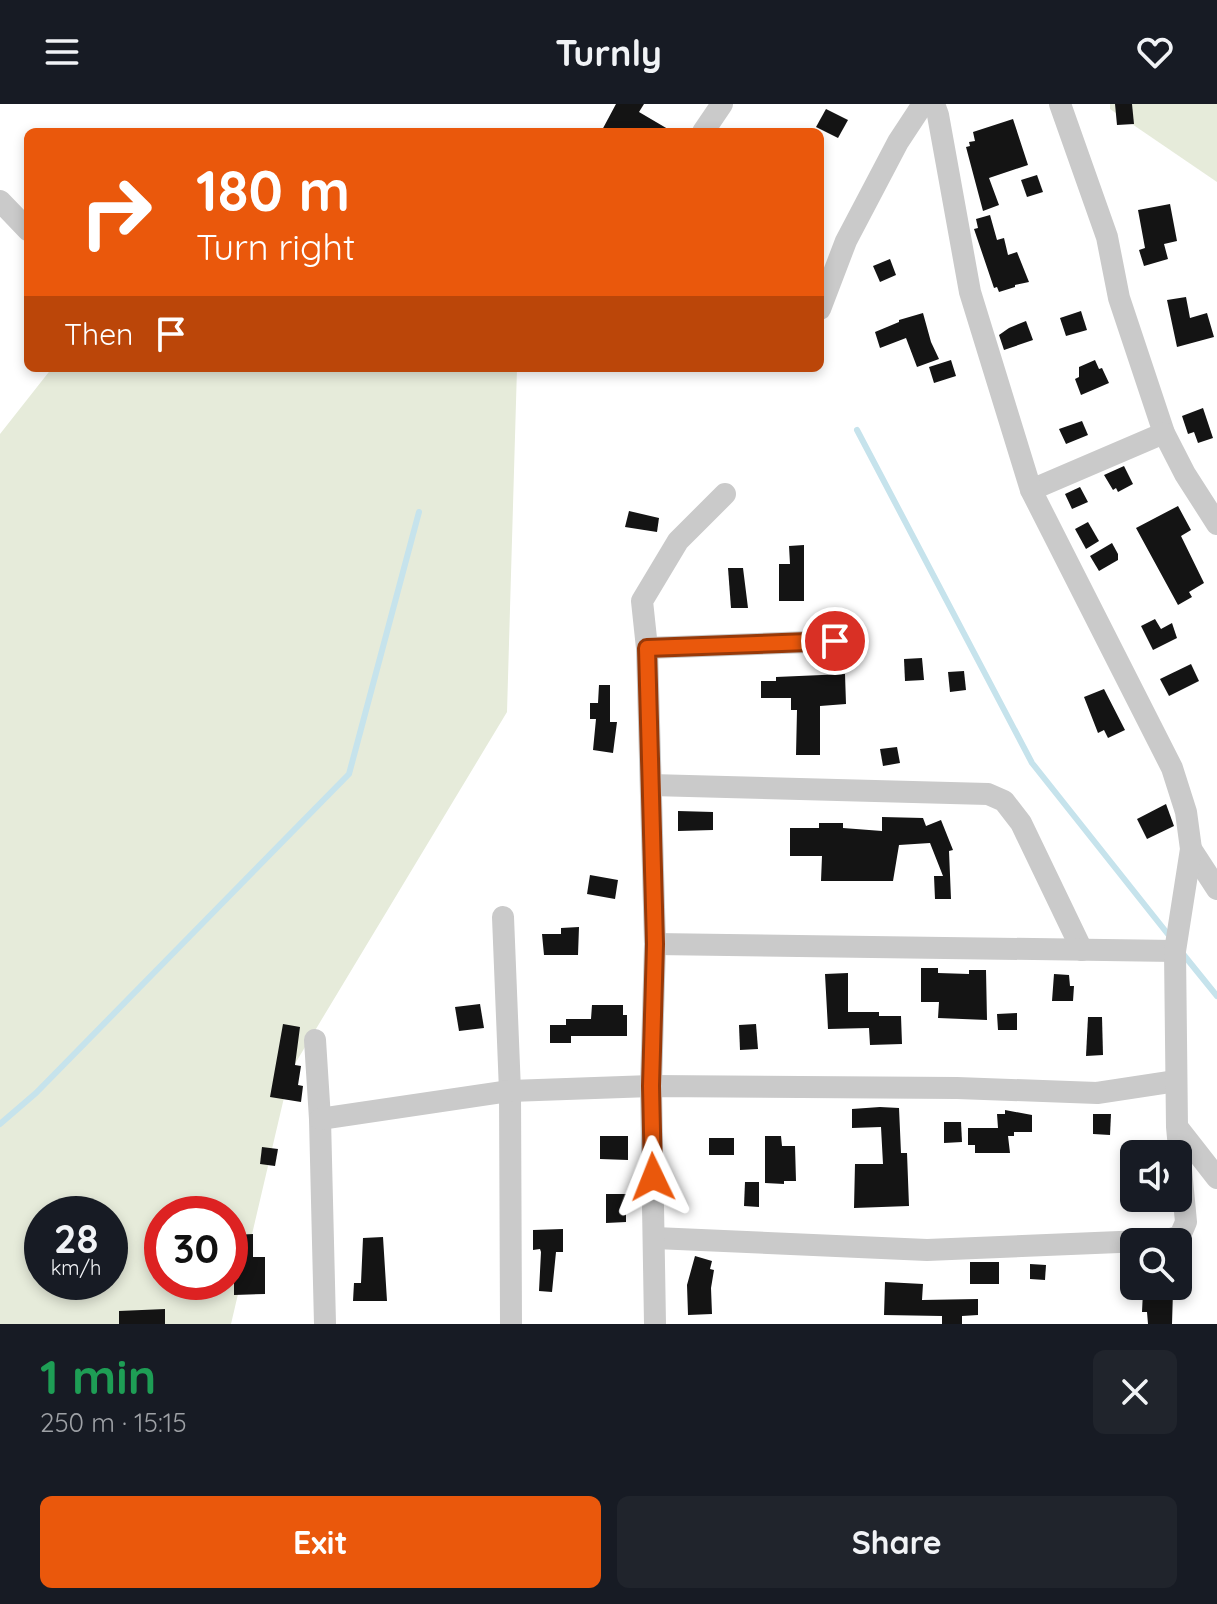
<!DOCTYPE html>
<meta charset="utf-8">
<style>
:root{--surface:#171b24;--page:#20242c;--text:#f1f3f6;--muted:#9ea1a6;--accent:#ea580c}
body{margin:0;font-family:Quicksand,sans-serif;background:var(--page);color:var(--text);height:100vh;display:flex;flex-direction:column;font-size:30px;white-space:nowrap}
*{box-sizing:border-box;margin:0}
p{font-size:26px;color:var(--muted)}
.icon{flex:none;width:44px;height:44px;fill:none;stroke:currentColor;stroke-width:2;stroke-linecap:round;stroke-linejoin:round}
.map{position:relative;height:1220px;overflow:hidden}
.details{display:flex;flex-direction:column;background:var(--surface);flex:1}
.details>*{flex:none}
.hud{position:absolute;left:24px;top:24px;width:800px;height:244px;border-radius:12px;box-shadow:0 4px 12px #0003;background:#ea580c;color:#fff;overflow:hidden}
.buttons{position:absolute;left:1120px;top:1036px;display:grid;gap:16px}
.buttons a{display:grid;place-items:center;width:72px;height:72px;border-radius:12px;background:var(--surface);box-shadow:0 4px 12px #0003;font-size:40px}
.speed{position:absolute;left:24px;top:1092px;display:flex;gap:16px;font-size:40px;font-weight:700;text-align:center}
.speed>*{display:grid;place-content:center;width:104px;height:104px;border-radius:50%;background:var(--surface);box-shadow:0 4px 12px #0003;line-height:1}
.speed small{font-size:20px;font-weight:400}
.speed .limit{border:12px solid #d22;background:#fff;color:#111}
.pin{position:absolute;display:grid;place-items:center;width:68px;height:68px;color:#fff;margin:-34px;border:4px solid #fff;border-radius:50%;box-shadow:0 2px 8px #0007}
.me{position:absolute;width:88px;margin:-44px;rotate:358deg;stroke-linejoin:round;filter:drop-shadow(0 0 6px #0008)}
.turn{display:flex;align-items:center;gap:28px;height:168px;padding:0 40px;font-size:36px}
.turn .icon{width:104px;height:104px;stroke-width:2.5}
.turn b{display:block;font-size:56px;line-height:68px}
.then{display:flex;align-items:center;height:76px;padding:0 40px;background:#0003;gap:16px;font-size:30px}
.round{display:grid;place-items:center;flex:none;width:84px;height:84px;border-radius:12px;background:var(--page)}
.summary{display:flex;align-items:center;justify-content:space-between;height:136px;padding:0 40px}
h1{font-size:48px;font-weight:700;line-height:60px;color:#1e9e55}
.primary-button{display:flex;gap:16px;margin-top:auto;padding:16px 40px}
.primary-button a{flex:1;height:92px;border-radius:12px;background:var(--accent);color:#fff;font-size:32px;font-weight:700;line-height:92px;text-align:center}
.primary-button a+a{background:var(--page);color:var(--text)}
header{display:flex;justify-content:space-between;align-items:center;height:104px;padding:0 40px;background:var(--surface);font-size:36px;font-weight:700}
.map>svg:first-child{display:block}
.green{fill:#e6ebda;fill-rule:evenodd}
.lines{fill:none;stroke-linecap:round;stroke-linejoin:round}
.stream{stroke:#c6e3ec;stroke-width:6}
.building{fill:#141414}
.minor{stroke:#cacaca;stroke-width:22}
.route-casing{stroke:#983908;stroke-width:20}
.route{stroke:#ea580c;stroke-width:14}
</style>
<header><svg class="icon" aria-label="menu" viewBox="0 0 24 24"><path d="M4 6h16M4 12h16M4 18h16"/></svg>Turnly<svg class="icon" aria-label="heart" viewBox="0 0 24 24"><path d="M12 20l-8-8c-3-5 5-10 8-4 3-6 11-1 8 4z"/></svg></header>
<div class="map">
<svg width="1217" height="1220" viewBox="0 0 1217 1220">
<rect width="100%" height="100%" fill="#fff"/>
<!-- green -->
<g class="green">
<path d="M1110 0H1217V78L1110 5Z"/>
<path d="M52 264H517L507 608 290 968 231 1220H0V330ZM42 1110H110V1178H42ZM162 1110H230V1178H162Z"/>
</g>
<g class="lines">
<!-- stream -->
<g class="stream">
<path d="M857 326 1032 659 1171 834"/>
<path d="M1183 850 1217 892"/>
<path d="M0 1020 36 989 349 670 419 408"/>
</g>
</g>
<!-- building -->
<g class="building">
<path d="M616 0H644L639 8 673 28H601Z"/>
<path d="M1115 0H1132L1134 20 1117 21Z"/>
<path d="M826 5 848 16 838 34 816 23Z"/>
<path d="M1013 15 1028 61 989 74 999 101 983 107 966 43 970 42 969 38 975 37 973 28Z"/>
<path d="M1037 71 1043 88 1027 93 1021 76Z"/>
<path d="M1170 100 1177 137 1164 140 1168 155 1144 162 1139 146 1145 144 1138 106Z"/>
<path d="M990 111 997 136 1004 134 1008 151 1017 148 1029 178 1015 181V183L999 188 997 183 994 184 974 125 978 124 976 115Z"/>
<path d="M890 155 896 171 880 178 873 162Z"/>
<path d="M1186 193 1190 214 1207 209 1214 233 1177 243 1167 196Z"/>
<path d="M1081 207 1087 226 1066 232 1060 214Z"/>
<path d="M923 209 931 238 939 255 917 263 906 234 880 244 875 228 899 218V216Z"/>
<path d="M1026 217 1033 236 1004 246 999 231 1009 224Z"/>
<path d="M951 256 956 272 934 279 929 263Z"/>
<path d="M1095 256 1099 265 1102 264 1109 279 1081 291 1075 275 1079 273V263Z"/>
<path d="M1203 304 1213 334 1198 339 1194 328 1188 330 1182 312Z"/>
<path d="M1082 317 1088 331 1066 340 1059 325Z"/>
<path d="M1124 362 1133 380 1118 388 1116 384 1113 386 1104 371Z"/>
<path d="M1080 383 1088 398 1072 405 1065 390Z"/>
<path d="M1178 402 1191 426 1181 432 1204 479 1189 488 1192 493 1178 501 1136 424Z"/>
<path d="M629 407 659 414 657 428 625 423Z"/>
<path d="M1088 418 1099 437 1086 445 1075 425Z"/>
<path d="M1112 439 1118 450V456L1099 467 1090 452Z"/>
<path d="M804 441V497H779V460H790L789 442Z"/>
<path d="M728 464H743L748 504H731Z"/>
<path d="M1155 515 1161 525 1172 519 1177 534 1153 546 1141 522Z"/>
<path d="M922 554 924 576 905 577 904 555Z"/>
<path d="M1191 560 1199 577 1169 592 1160 575Z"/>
<path d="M964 567 966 586 950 588 948 568Z"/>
<path d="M845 570 846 600 820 602V651H796L797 606H791V594H761V577H776V573Z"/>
<path d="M599 581H610V618H617L613 649 593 646 596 615H590V599H598Z"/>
<path d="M1104 585 1125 626 1108 634 1104 626 1098 629 1084 593Z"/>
<path d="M897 643 900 659 883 662 880 645Z"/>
<path d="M1166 700 1174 722 1147 735 1137 715Z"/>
<path d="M678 707 713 708V726L678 727Z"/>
<path d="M882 713 923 714 926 722 941 716 953 746 949 747 951 795H935L934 772H943L930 739 899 741 893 777H821L822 752H790V724H819V719H843V724L882 727Z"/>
<path d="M590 771 618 776 615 795 587 790Z"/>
<path d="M579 823 578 851H544L542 830H561V824Z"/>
<path d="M921 864H938V869L969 870V866H986L987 916 938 914 939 898H921Z"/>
<path d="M848 869V908H879V912H901L902 940 870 941 869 924 828 925 825 870Z"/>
<path d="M1054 870 1069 871 1070 882H1074L1073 897H1052Z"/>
<path d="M480 900 484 924 459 927 455 903Z"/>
<path d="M592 901H623V911H627V932H571V939H550V921H566V915H591Z"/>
<path d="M1017 909V926H998L997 910Z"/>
<path d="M1088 913H1102L1103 951 1086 952Z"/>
<path d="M283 920 300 923 295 961 301 962 298 981 303 982 301 998 270 993Z"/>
<path d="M756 920 758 945 740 946 739 921Z"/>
<path d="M880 1003 899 1004 901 1049H907L909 1102 854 1104 855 1060H883L881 1023 852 1024V1005Z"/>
<path d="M1005 1006 1032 1011V1028H1014V1032H1008L1010 1049H975V1041H968V1024H998L997 1010H1005Z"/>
<path d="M1093 1010H1111L1110 1031 1093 1030Z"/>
<path d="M944 1018H961L962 1038 944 1039Z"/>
<path d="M600 1032H628V1056L600 1055Z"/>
<path d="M765 1032H781L782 1042H795L796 1077H784V1080L765 1079Z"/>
<rect x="709" y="1034" width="25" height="17"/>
<path d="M262 1043 278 1045 275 1062 260 1060Z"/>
<path d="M745 1078H759V1103L744 1102Z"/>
<path d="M606 1090H626V1118L606 1119Z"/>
<path d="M563 1125V1148H556L552 1188 539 1187 541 1148 540 1145 533 1146V1126Z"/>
<path d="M253 1130V1153H265V1190L234 1191V1131Z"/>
<path d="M383 1133 387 1197H353L354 1179H361L363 1134Z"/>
<path d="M695 1152 712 1157 710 1165 714 1166 711 1184 712 1210 688 1211 687 1181Z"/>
<rect x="970" y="1158" width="29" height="22"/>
<path d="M1030 1160 1046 1161 1045 1176 1030 1175Z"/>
<path d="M885 1178 923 1180 922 1196 978 1195V1211L962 1212V1220H942V1212L884 1211Z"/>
<path d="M1143 1187H1173L1172 1220H1148L1147 1208H1142Z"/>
<path d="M165 1205V1220H119V1207Z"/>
</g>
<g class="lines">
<!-- minor -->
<g class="minor">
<path d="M1060 0 1107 133 1119 194 1164 329 1185 370 1217 420"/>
<path d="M703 28 722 0"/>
<path d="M0 97 28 126"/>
<path d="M820 205 846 137 898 38 923 0"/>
<path d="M1031 386 1164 329"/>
<path d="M647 544 835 537"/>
<path d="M651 681 988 690 1004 697 1021 719 1082 846"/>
<path d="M1191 745 1217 785"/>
<path d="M503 813 510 987 511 1220"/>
<path d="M655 840 1175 847"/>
<path d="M315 936 320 1015 325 1220"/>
<path d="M320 1015 510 987 651 982 957 984 1097 989 1176 977"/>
<path d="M1178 1024 1217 1074"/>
<path d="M655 1134 927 1146 1168 1136 1180 1132 1186 1118 1177 1023 1175 847 1191 745 1186 708 1172 664 1031 386 970 188 938 11 934 0"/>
<path d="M655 1220 651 982 655 840 647 544 642 497 678 437 725 390"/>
</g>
</g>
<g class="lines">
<!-- route casing -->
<g class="route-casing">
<path id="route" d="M653 1073 651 982 655 840 647 544 835 537"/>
</g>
<!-- route -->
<use href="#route" class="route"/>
</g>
</svg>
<div class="buttons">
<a><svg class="icon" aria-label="sound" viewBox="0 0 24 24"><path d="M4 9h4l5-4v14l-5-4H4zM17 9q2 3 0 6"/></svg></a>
<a><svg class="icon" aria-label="search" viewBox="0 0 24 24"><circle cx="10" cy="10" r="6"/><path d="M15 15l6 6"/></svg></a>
</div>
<div class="speed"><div>28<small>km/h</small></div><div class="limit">30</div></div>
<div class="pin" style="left:835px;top:537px;background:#d93025"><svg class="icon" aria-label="arrive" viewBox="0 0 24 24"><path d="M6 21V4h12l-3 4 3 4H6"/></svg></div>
<svg class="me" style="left:653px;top:1073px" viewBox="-20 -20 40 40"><path d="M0-17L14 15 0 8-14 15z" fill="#ea580c" stroke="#fff" stroke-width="4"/></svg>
<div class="hud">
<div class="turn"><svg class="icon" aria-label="right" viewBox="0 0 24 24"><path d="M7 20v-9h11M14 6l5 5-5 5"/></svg><div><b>180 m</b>Turn right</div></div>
<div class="then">Then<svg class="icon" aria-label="arrive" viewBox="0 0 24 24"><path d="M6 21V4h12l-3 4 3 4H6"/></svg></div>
</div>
</div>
<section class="details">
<div class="summary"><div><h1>1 min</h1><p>250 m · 15:15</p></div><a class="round"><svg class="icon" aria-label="close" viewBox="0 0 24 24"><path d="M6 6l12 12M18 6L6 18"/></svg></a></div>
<div class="primary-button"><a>Exit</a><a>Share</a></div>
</section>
